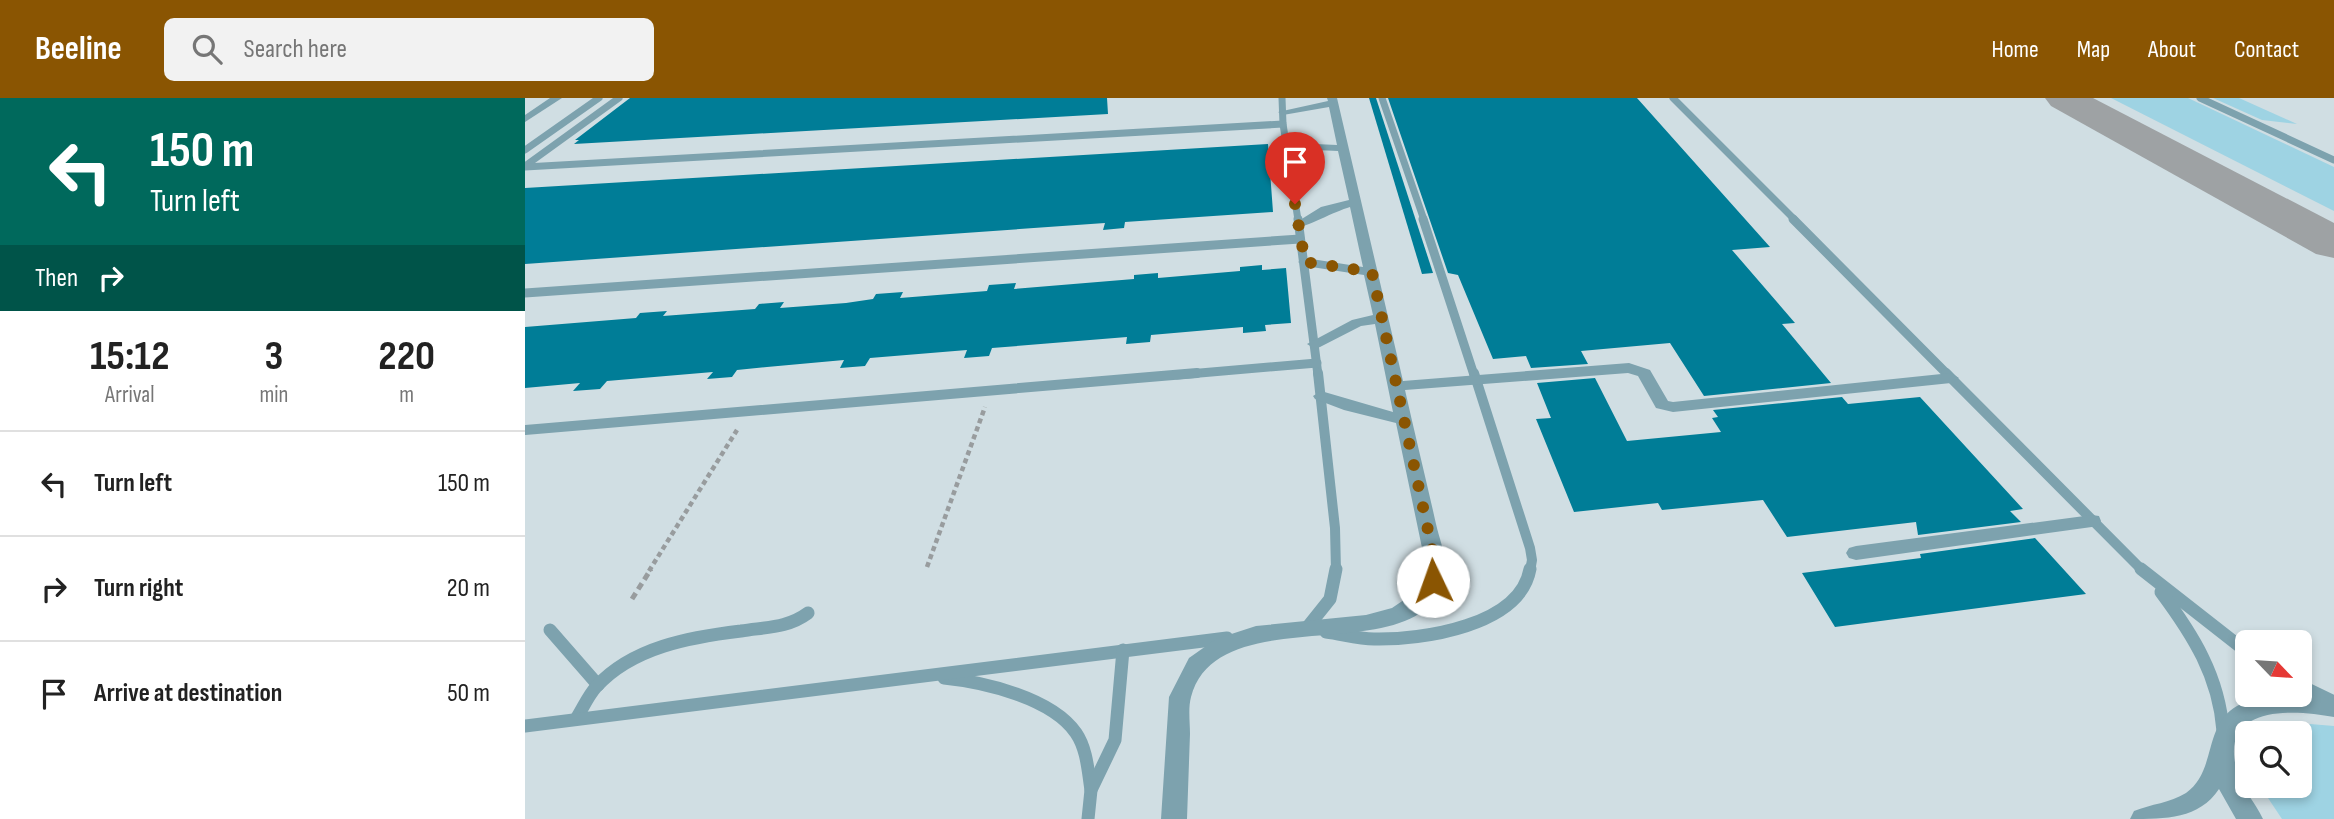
<!DOCTYPE html>
<style>
:root{--surface:#fff;--page:#f2f2f2;--text:#222;--muted:#767676;--line:#e0e0e0;--accent:#8a5502}
body{margin:0;font-family:"Sofia Sans Condensed",sans-serif;background:var(--page);color:var(--text);height:100vh;display:flex;flex-direction:column;font-size:26px;white-space:nowrap}
*{box-sizing:border-box;margin:0}
p{font-size:23px;color:var(--muted)}
.icon{flex:none;width:38px;height:38px;fill:none;stroke:currentColor;stroke-width:2;stroke-linecap:round;stroke-linejoin:round}
.map{position:relative;flex:1;overflow:hidden}
.details{display:flex;flex-direction:column;background:var(--surface);width:525px}
.details>*{flex:none}
.banner{background:#00695c;color:#fff;overflow:hidden}
.needle{width:46px;rotate:115deg}
.tools{position:absolute;left:1710px;top:532px;display:grid;gap:14px}
.tools a{display:grid;place-items:center;width:77px;height:77px;border-radius:10px;background:var(--surface);box-shadow:0 4px 10px #0003;font-size:35px}
.pin{position:absolute;display:grid;place-items:center;width:60px;height:60px;color:#fff;margin:-72px -30px;border-radius:50% 50% 50% 0;rotate:-45deg;box-shadow:0 0 7px #0007}
.pin .icon{rotate:45deg}
.me{position:absolute;width:77px;margin:-38px;rotate:357deg;stroke-linejoin:round;filter:drop-shadow(0 0 5px #0008)}
.turn{display:flex;align-items:center;gap:24px;height:147px;padding:0 35px;font-size:32px}
.turn .icon{width:91px;height:91px;stroke-width:2.5}
.turn b{display:block;font-size:49px;line-height:60px}
.then{display:flex;align-items:center;height:66px;padding:0 35px;background:#0003;gap:14px;font-size:26px}
.eta{display:flex;justify-content:space-evenly;align-items:center;height:119px;text-align:center}
.eta b{font-size:42px;font-weight:700;line-height:49px}
ul{padding:0;list-style:none}
li{display:flex;align-items:center;gap:21px;height:105px;padding:0 35px;border-top:2px solid var(--line)}
li div{flex:1}
li b{display:block;font-size:26px}
li em{font-style:normal}
header{display:flex;align-items:center;gap:42px;box-sizing:border-box;height:98px;padding:0 35px;background:var(--accent);color:#fff}
header strong{font-size:33px}
nav{display:flex;gap:38px;margin-inline-start:auto;font-size:24px}
.search{width:490px;height:63px;background:var(--page);display:flex;align-items:center;gap:18px;box-sizing:border-box;padding:0 24px;border-radius:10px;color:var(--muted);font-size:26px}
main{display:flex;flex:1;min-height:0}
.map>svg:first-child{display:block}
.built{fill:#d0dee3;fill-rule:evenodd}
.green{fill:#9ed3e3}
.lines{fill:none;stroke-linecap:round;stroke-linejoin:round}
.taxiway{fill:#9ea2a4;fill-rule:evenodd}
.building{fill:#007d97}
.path-far1{stroke:#989c9e;stroke-width:4.5;stroke-dasharray:5 3.5;stroke-linecap:butt}
.path{stroke:#989c9e;stroke-width:5;stroke-dasharray:7 4.5;stroke-linecap:butt}
.service-far3{stroke:#7da2ae;stroke-width:7}
.service-far2{stroke:#7da2ae;stroke-width:9}
.service-far1{stroke:#7da2ae;stroke-width:10}
.service{stroke:#7da2ae;stroke-width:13}
.minor{fill:#7da2ae;fill-rule:evenodd}
.route{stroke:#8a5502;stroke-width:12;stroke-dasharray:0 21.6}
</style>
<header>
<strong>Beeline</strong>
<div class="search"><svg class="icon" aria-label="search" viewBox="0 0 24 24"><circle cx="10" cy="10" r="6"/><path d="M15 15l6 6"/></svg>Search here</div>
<nav><a>Home</a><a>Map</a><a>About</a><a>Contact</a></nav>
</header>
<main>
<section class="details">
<div class="banner">
<div class="turn"><svg class="icon" aria-label="left" viewBox="0 0 24 24"><path d="M17 20v-9H6M10 6l-5 5 5 5"/></svg><div><b>150 m</b>Turn left</div></div>
<div class="then">Then<svg class="icon" aria-label="right" viewBox="0 0 24 24"><path d="M7 20v-9h11M14 6l5 5-5 5"/></svg></div>
</div>
<div class="eta">
<div><b>15:12</b><p>Arrival</p></div>
<div><b>3</b><p>min</p></div>
<div><b>220</b><p>m</p></div>
</div>
<ul>
<li><svg class="icon" aria-label="left" viewBox="0 0 24 24"><path d="M17 20v-9H6M10 6l-5 5 5 5"/></svg><div><b>Turn left</b></div><em>150 m</em></li>
<li><svg class="icon" aria-label="right" viewBox="0 0 24 24"><path d="M7 20v-9h11M14 6l5 5-5 5"/></svg><div><b>Turn right</b></div><em>20 m</em></li>
<li><svg class="icon" aria-label="arrive" viewBox="0 0 24 24"><path d="M6 21V4h12l-3 4 3 4H6"/></svg><div><b>Arrive at destination</b></div><em>50 m</em></li>
</ul>
</section>
<div class="map">
<svg width="1809" height="721" viewBox="0 0 1809 721">
<rect width="100%" height="100%" fill="#e2e7e9"/>
<!-- built -->
<path class="built" d="M0 0H1809V721H0ZM1722 544H1774V597H1722ZM1722 635H1774V688H1722Z"/>
<!-- green -->
<g class="green">
<path d="M1586 0H1663L1809 69V113Z"/>
<path d="M1688 0H1714L1772 26 1737 22Z"/>
<path d="M1785 626 1809 628V721H1757L1741 697 1738 688H1774V635H1751L1756 631Z"/>
</g>
<g class="lines">
<!-- taxiway -->
<path class="taxiway" d="M1520 0H1568L1809 125V160L1791 156 1526 8Z"/>
</g>
<!-- building -->
<g class="building">
<path d="M105 0H582L583 16 49 46 54 42H50Z"/>
<path d="M844 0H851L908 175 897 176Z"/>
<path d="M863 0H1112L1245 149 1207 152 1270 225 1257 226 1306 285 1179 298 1145 245 1056 253 1063 266 1006 270 1001 258 968 261 933 177 923 175Z"/>
<path d="M743 46 748 114 600 124 599 130 578 132 580 125 0 166V90Z"/>
<path d="M737 167V172L761 170 766 225 740 227 741 233 718 235V229L626 237 625 244 601 246 602 239 467 250 464 258 439 260 442 252 345 260 340 268 315 270 319 262 242 269 212 272 207 279 182 281 188 274 82 283 75 291 48 293 55 285 0 290V229L111 220 115 215 142 213 138 218 230 211 234 206 259 204 255 210 321 205 348 201 351 196 378 194 375 200 462 193 464 187 491 185 489 191 609 181V177L633 175V180L715 173V169Z"/>
<path d="M1070 280 1102 343 1196 334 1187 320 1193 319 1188 312 1317 299 1323 306 1395 299 1498 411 1485 413 1496 424 1393 437 1391 424 1262 439 1238 402 1137 412 1133 405 1049 414 1011 321 1026 320 1012 285Z"/>
<path d="M1510 440 1561 496 1310 529 1277 475 1396 460 1395 456Z"/>
</g>
<g class="lines">
<!-- path-far1 -->
<g class="path-far1">
<path d="M402 469 460 309"/>
<path d="M124 473 212 332"/>
</g>
<!-- path -->
<path class="path" d="M107 501 126 471"/>
<!-- service-far3 -->
<g class="service-far3">
<path d="M757 0 758 26 773 122"/>
<path d="M857 0 899 122"/>
<path d="M1148 0 1270 122"/>
<path d="M1675 0 1809 62"/>
<path d="M0 52 74 0"/>
<path d="M0 68 94 0"/>
<path d="M0 69 758 26"/>
</g>
<!-- service-far2 -->
<g class="service-far2">
<path d="M773 121 793 277"/>
<path d="M898 121 949 277"/>
<path d="M1268 121 1423 277"/>
<path d="M0 195 775 141"/>
<path d="M652 277 792 265"/>
</g>
<!-- service-far1 -->
<g class="service-far1">
<path d="M793 275 810 430 811 473"/>
<path d="M949 275 1005 450 1007 462 1005 473"/>
<path d="M1421 275 1618 473"/>
<path d="M0 332 672 275"/>
</g>
<!-- service -->
<g class="service">
<path d="M1616 471 1722 554"/>
<path d="M1636 494C1668 537 1694 578 1698 633"/>
<path d="M781 531 805 501 811 471"/>
<path d="M25 532 73 587"/>
<path d="M801 534C817 536 833 541 849 541 897 542 995 528 1005 471"/>
<path d="M419 580C459 584 527 600 551 635 562 651 563 673 566 692"/>
<path d="M1774 587 1809 604"/>
<path d="M51 621C58 610 63 598 71 589 107 549 166 539 216 533 241 529 263 530 283 515"/>
<path d="M0 628 702 540"/>
<path d="M563 721 566 692 590 642 598 552"/>
</g>
<!-- minor -->
<g class="minor">
<path d="M25 0H37L0 24V17Z"/>
<path d="M802 0H812L878 283 1104 265 1125 272 1143 303 1148 304 1426 275 1434 280 1426 285 1148 314 1131 310 1113 278 1103 275 880 292C890 337 901 381 911 426 914 440 922 459 920 473 907 581 694 494 666 599 663 610 665 625 665 636 664 664 663 693 662 721H636L644 599 664 560 691 541 731 528 841 517 867 510 895 491 901 469 871 325 819 312 790 301 788 298 796 293 868 314 850 226 836 228 795 249 790 251 782 246 827 222 848 217 839 177 780 168 773 164 780 160 838 169 825 109C810 113 778 131 769 130L767 127 796 109 824 102 813 53 790 52 756 43 761 40 790 46 812 47 804 9 758 17 753 14 803 3Z"/>
<path d="M1567 417 1574 418 1576 423 1574 428 1331 462 1324 460 1321 455 1324 450 1331 448Z"/>
<path d="M1775 596 1809 601V619C1767 611 1693 607 1712 673 1717 691 1730 704 1738 721H1711L1694 691C1674 721 1641 721 1605 721L1609 713C1626 706 1645 705 1661 695 1692 673 1678 627 1712 608 1732 596 1755 601 1775 596Z"/>
</g>
</g>
<g class="lines">
<!-- route -->
<path class="route" d="M770 106 780 164 847 174 911 469 908 483"/>
</g>
</svg>
<div class="tools">
<a><svg class="needle" viewBox="-14 -14 28 28"><path d="M0-13l5 13h-10z" fill="#e53935"/><path d="M0 13l5-13h-10z" fill="#767676"/></svg></a>
<a><svg class="icon" aria-label="search" viewBox="0 0 24 24"><circle cx="10" cy="10" r="6"/><path d="M15 15l6 6"/></svg></a>
</div>
<div class="pin" style="left:770px;top:106px;background:#d93025"><svg class="icon" aria-label="arrive" viewBox="0 0 24 24"><path d="M6 21V4h12l-3 4 3 4H6"/></svg></div>
<svg class="me" style="left:908px;top:483px" viewBox="-20 -20 40 40"><circle r="19" fill="#fff"/><path d="M0-13L10 11 0 6-10 11z" fill="#8a5502"/></svg>
</div>
</main>
